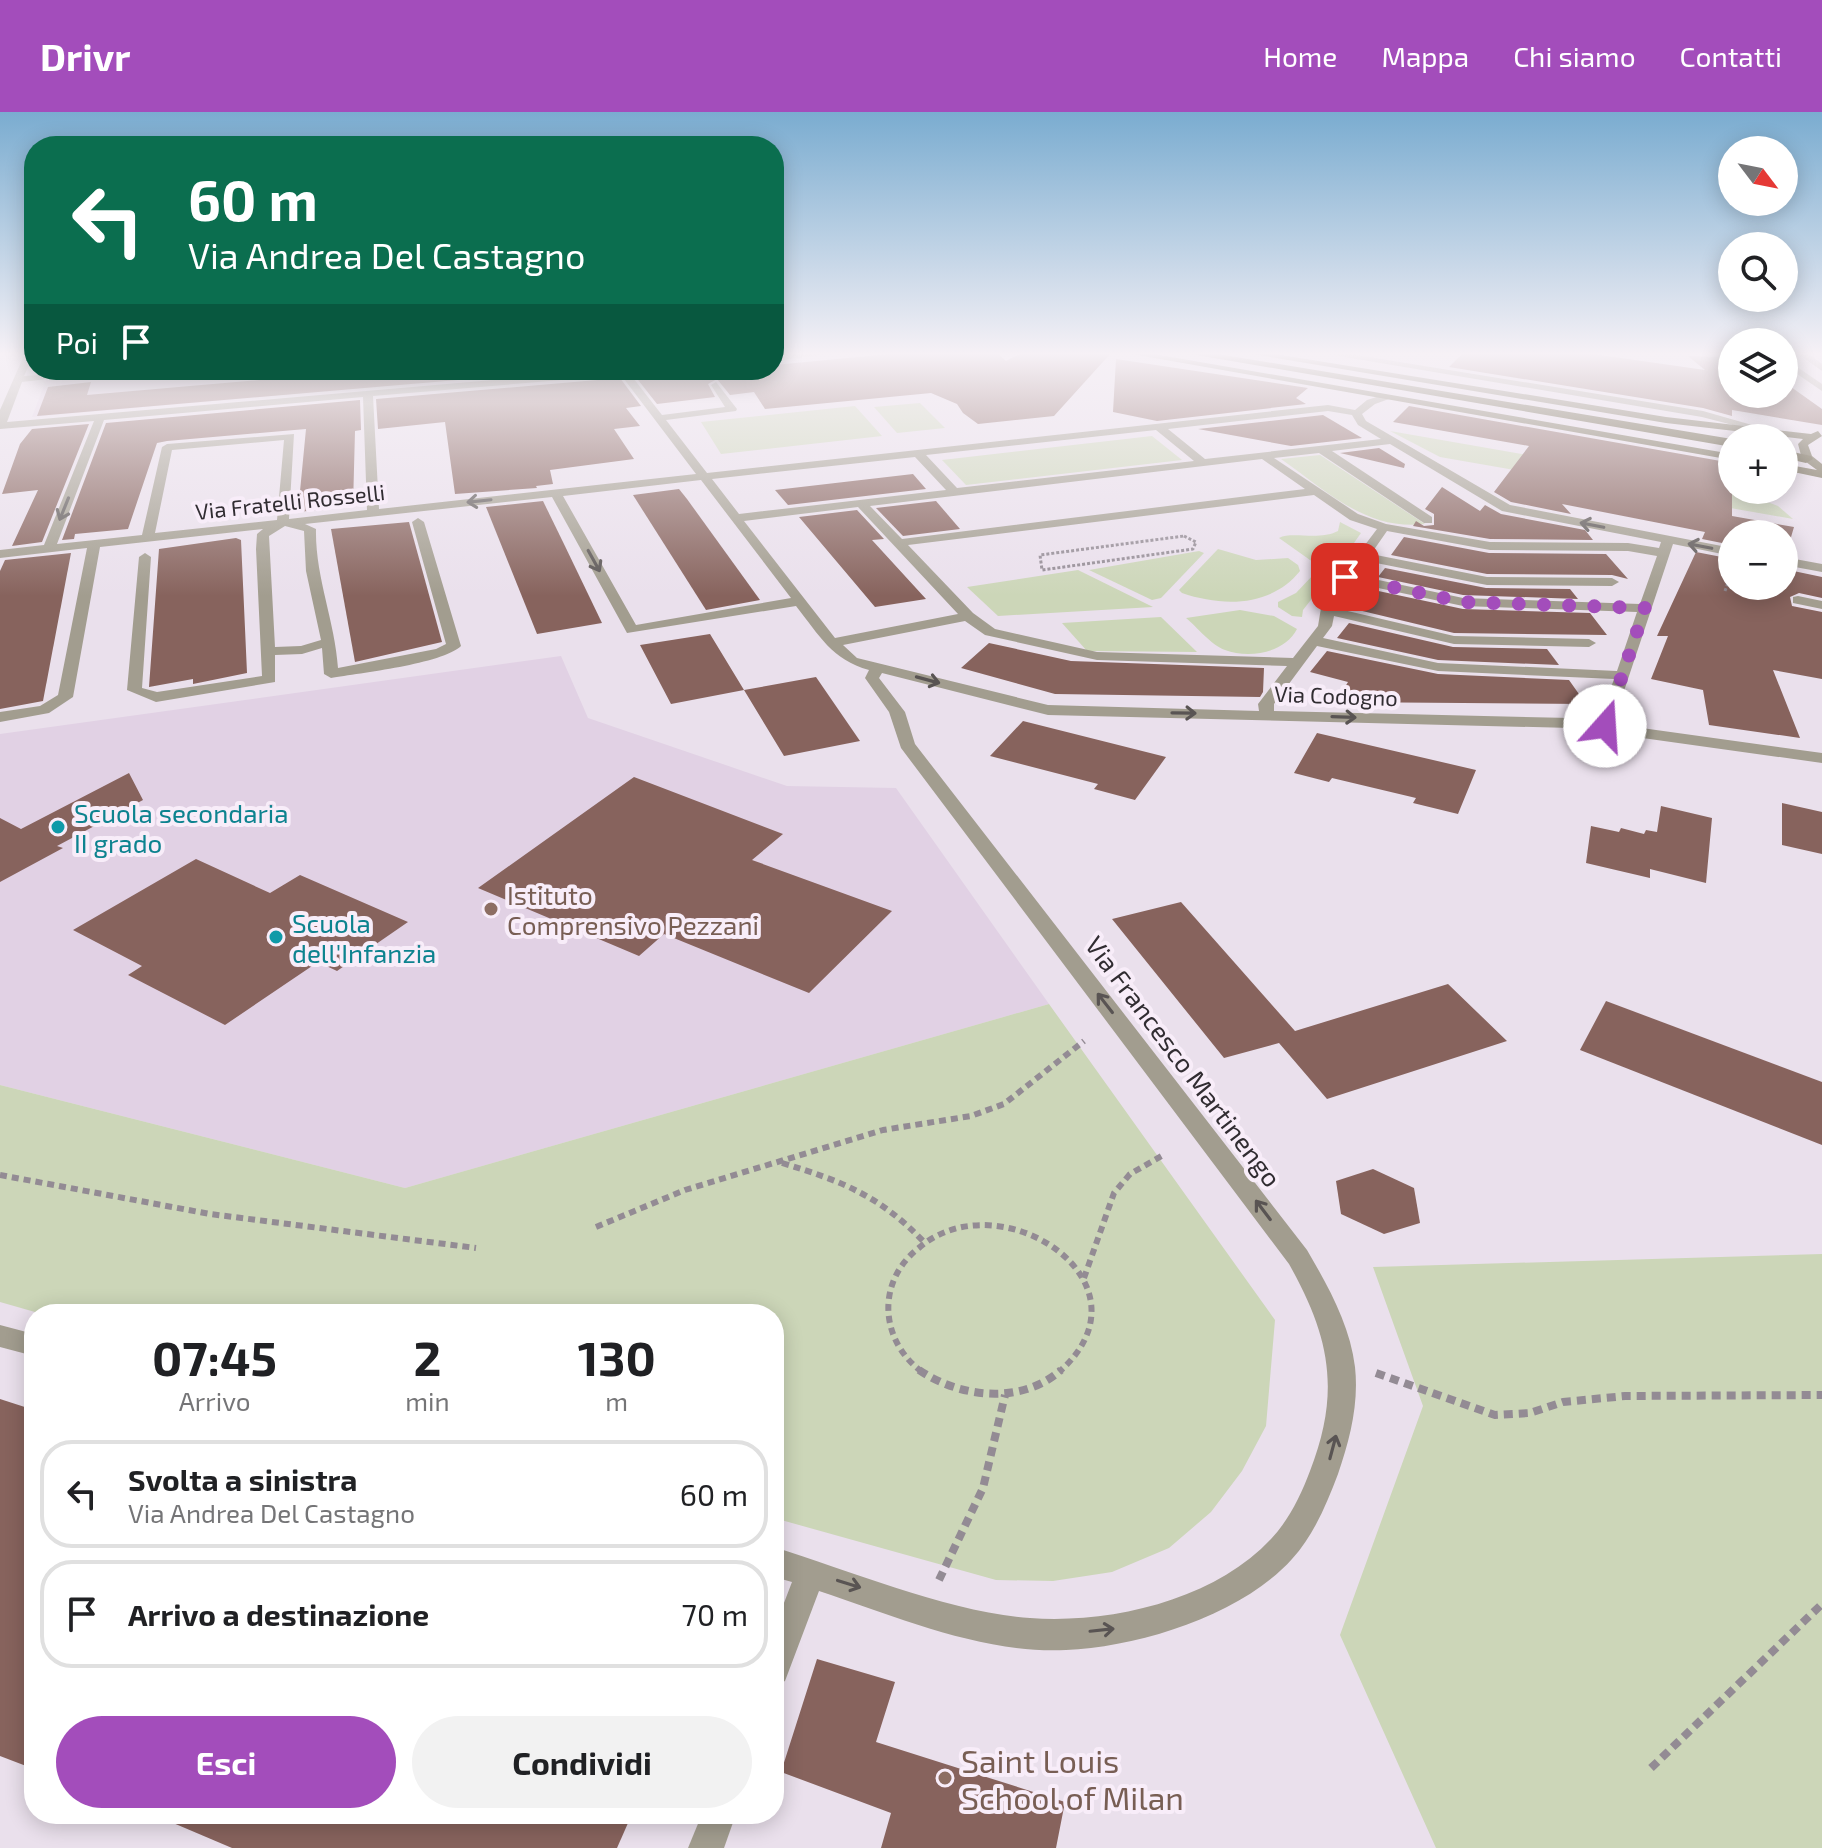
<!DOCTYPE html>
<html lang="it">
<meta charset="utf-8">
<style>
:root{--surface:#fff;--page:#f2f2f2;--text:#202124;--muted:#757577;--line:#e0e0e0;--accent:#a34dbb}
body{margin:0;font-family:"Exo 2",sans-serif;background:var(--page);color:var(--text);height:100vh;display:flex;flex-direction:column;font-size:30px;white-space:nowrap}
*{box-sizing:border-box;margin:0}
p{font-size:26px;color:var(--muted)}
.icon{flex:none;width:44px;height:44px;fill:none;stroke:currentColor;stroke-width:2;stroke-linecap:round;stroke-linejoin:round}
.map{position:relative;flex:1;overflow:hidden}
.panel{position:absolute;left:24px;top:1192px;width:760px;height:520px;display:flex;flex-direction:column;background:var(--surface);border-radius:32px;box-shadow:0 4px 20px #0003}
.panel>*{flex:none}
.guide{position:absolute;left:24px;top:24px;width:760px;height:244px;border-radius:32px;box-shadow:0 4px 20px #0003;background:#0b6e4f;color:#fff;overflow:hidden}
.needle{width:52px;rotate:122deg}
.buttons{position:absolute;left:1718px;top:24px;display:grid;gap:16px}
.buttons a{display:grid;place-items:center;width:80px;height:80px;border-radius:50%;background:var(--surface);box-shadow:0 4px 20px #0003;font-size:40px}
.pin{position:absolute;display:grid;place-items:center;width:68px;height:68px;color:#fff;margin:-34px;border-radius:16px;box-shadow:0 4px 12px #0006}
.me{position:absolute;width:88px;margin:-44px;rotate:19deg;stroke-linejoin:round;filter:drop-shadow(0 0 6px #0008)}
.turn{display:flex;align-items:center;gap:28px;height:168px;padding:0 32px;font-size:36px}
.turn .icon{width:104px;height:104px;stroke-width:2.5}
.turn b{display:block;font-size:56px;line-height:68px}
.then{display:flex;align-items:center;height:76px;padding:0 32px;background:#0003;gap:16px;font-size:30px}
.eta{display:flex;justify-content:space-evenly;align-items:center;height:136px;text-align:center}
.eta b{font-size:48px;font-weight:700;line-height:56px}
.button{display:flex;gap:16px;margin-top:auto;padding:16px 32px}
.button a{flex:1;height:92px;border-radius:48px;background:var(--accent);color:#fff;font-size:32px;font-weight:700;line-height:92px;text-align:center}
.button a+a{background:var(--page);color:var(--text)}
ul{padding:0;list-style:none}
li{display:flex;align-items:center;gap:24px;height:108px;margin:0 16px 12px;padding:0 16px;border:4px solid var(--line);border-radius:32px}
li div{flex:1}
li b{display:block;font-size:30px}
li em{font-style:normal}
header{display:flex;align-items:center;gap:48px;box-sizing:border-box;height:112px;padding:0 40px;background:var(--accent);color:#fff}
header strong{font-size:38px}
nav{display:flex;gap:44px;margin-inline-start:auto;font-size:28px}
.map>svg:first-child{display:block}
.built{fill:#e1d1e4}
.green{fill:#ccd6b8}
.building{fill:#87635d}
.lines{fill:none;stroke-linecap:round;stroke-linejoin:round}
.path-far2{stroke:#938b94;stroke-width:3;stroke-dasharray:3 2;stroke-linecap:butt}
.path-far1{stroke:#938b94;stroke-width:6;stroke-dasharray:7 5;stroke-linecap:butt}
.path{stroke:#938b94;stroke-width:8;stroke-dasharray:9 6;stroke-linecap:butt}
.minor{fill:#a29d8f;fill-rule:evenodd}
.major{fill:#6b6348;fill-rule:evenodd}
.highway{fill:#584f2f;fill-rule:evenodd}
.oneway{stroke:#595453}
.route{stroke:#a34dbb;stroke-width:14;stroke-dasharray:0 25.2}
.culture-dot{fill:#0f9aa8;stroke:#f8edf9;stroke-width:3}
.education-dot{fill:#8d6e63;stroke:#f8edf9;stroke-width:3}
.labels{text-anchor:middle;dominant-baseline:central;stroke-width:8;stroke-linejoin:round;paint-order:stroke}
.far-street-label{font-size:22px;fill:#312d32;stroke:#f8edf9}
.culture-label{font-size:26px;fill:#0d838f;stroke:#f8edf9;text-anchor:start}
.education-label{font-size:26px;fill:#785e54;stroke:#f8edf9;text-anchor:start}
.street-label{font-size:26px;fill:#312d32;stroke:#f8edf9}
.near-education-label{font-size:32px;fill:#785e54;stroke:#f8edf9;text-anchor:start}
</style>
<header>
<strong>Drivr</strong>
<nav><a>Home</a><a>Mappa</a><a>Chi siamo</a><a>Contatti</a></nav>
</header>
<div class="map">
<svg width="1822" height="1736" viewBox="0 0 1822 1736">
<rect width="100%" height="100%" fill="#eae0ec"/>
<!-- built -->
<g class="built">
<path d="M135 258H363L371 275 32 305 46 268Z"/>
<path d="M561 544 588 606 787 674 896 676 1049 892 405 1076 0 973V622Z"/>
</g>
<!-- green -->
<g class="green">
<path d="M920 291 945 316 897 321 874 295Z"/>
<path d="M855 294 882 324 721 342 701 310Z"/>
<path d="M1390 319 1744 381 1778 394 1793 407 1440 345Z"/>
<path d="M1152 324 1182 348 966 373 942 348Z"/>
<path d="M1320 343 1425 412C1366 419 1327 379 1281 347Z"/>
<path d="M1340 410 1361 421 1337 455 1331 458 1310 448 1279 426C1292 419 1319 429 1338 419Z"/>
<path d="M1218 437 1256 448 1288 446 1298 453 1300 459C1271 495 1223 495 1182 481L1179 478Z"/>
<path d="M1199 439 1204 441 1161 486 1152 488 1089 458Z"/>
<path d="M1078 458 1153 495 998 504 967 475Z"/>
<path d="M1314 462 1328 466 1303 498 1302 505 1292 504 1278 495V490L1296 481Z"/>
<path d="M1240 498 1274 504 1297 517C1285 541 1249 547 1225 538 1211 533 1197 515 1186 506Z"/>
<path d="M1161 505 1197 540 1087 539 1062 511Z"/>
<path d="M1049 892 1275 1208 1266 1314 1242 1359 1211 1400 1169 1436 1112 1460 1053 1469 996 1468 774 1406V1202H42L0 1190V973L405 1076Z"/>
<path d="M1822 1142V1736H1436L1340 1523 1423 1294 1373 1155Z"/>
</g>
<!-- building -->
<g class="building">
<path d="M900 241H997L1006 249 1021 241H1111L1054 304 978 312 963 301 957 292 931 281 765 297 754 280 730 283 717 267 708 272 715 285 657 292 635 264 650 258H774V253Z"/>
<path d="M1463 241H1586L1705 258 1688 244 1732 245V282H1784V270L1822 297V313L1732 298V304L1703 296 1449 255Z"/>
<path d="M1116 247 1308 276 1296 286 1306 292 1157 309 1113 300Z"/>
<path d="M305 258H384L389 267 489 258H574L37 304 48 275 91 270 87 283 305 264Z"/>
<path d="M620 266 641 294 626 296 640 314 614 317 634 347 550 358 553 372 536 374 537 376 455 382 445 310 378 317 376 287Z"/>
<path d="M360 288 361 318 355 319 353 394 298 400 306 317 167 329 157 331 128 417 75 422 74 427 62 428 106 311Z"/>
<path d="M1409 294 1732 351V404L1794 415 1786 442 1784 422H1732V433L1702 427 1705 420 1562 392 1571 402 1511 390 1494 380 1529 334 1393 310Z"/>
<path d="M1323 303 1362 326 1291 334 1198 317Z"/>
<path d="M89 312 42 430 12 434 38 378 2 382 20 332 32 317Z"/>
<path d="M1379 336 1405 352 1404 356 1340 341Z"/>
<path d="M913 362 926 377 788 393 775 378Z"/>
<path d="M1442 375 1480 399 1485 393 1501 402 1585 418 1593 428 1490 427 1413 414 1416 409 1424 414 1434 413V402L1425 397Z"/>
<path d="M679 377 687 387 760 488 706 498 633 383Z"/>
<path d="M543 389 563 430 602 511 537 522 486 395Z"/>
<path d="M936 389 960 417 903 424 876 396Z"/>
<path d="M857 398 884 427 872 428 926 487 875 495 799 405Z"/>
<path d="M409 410 442 530 355 550 331 417Z"/>
<path d="M1404 425 1489 441 1606 442 1628 467 1612 463 1487 462 1391 443Z"/>
<path d="M236 426 241 428 247 561 193 572V567L149 575 159 437Z"/>
<path d="M1696 440 1732 447V474H1784V457L1822 465V486L1799 481 1790 485 1792 494 1822 500V567L1773 558 1800 626 1709 613 1703 578 1651 567 1668 524H1657Z"/>
<path d="M71 441 43 589 0 597V459L5 448Z"/>
<path d="M1385 456 1486 476 1570 477 1578 487 1463 483 1378 465Z"/>
<path d="M1369 477 1463 497 1590 501 1607 523 1454 521 1354 497Z"/>
<path d="M1349 511 1453 535 1547 537 1559 553 1438 548 1337 526Z"/>
<path d="M710 522 744 578 816 565 860 629 784 644 744 578 671 592 640 533Z"/>
<path d="M989 531 1071 549 1264 556 1263 580 1260 585 1055 582 961 556Z"/>
<path d="M1327 539 1438 562 1569 568 1586 592 1336 590 1348 570 1310 560Z"/>
<path d="M1023 609 1166 645 1135 688 1094 677 1098 672 990 644Z"/>
<path d="M1317 621 1476 658 1458 702 1413 691 1416 686 1332 666 1329 670 1294 661Z"/>
<path d="M129 661 143 688 57 734 63 736 0 770V706L21 717Z"/>
<path d="M634 665 783 722 752 748 892 799 809 881 664 822 639 844 478 776Z"/>
<path d="M1782 691 1822 700V742L1782 733Z"/>
<path d="M1661 694 1712 706 1706 771 1650 757V766L1586 751 1591 714 1619 720 1621 716 1644 722 1646 718 1657 720Z"/>
<path d="M196 747 270 781 300 763 408 810 337 859 318 850 225 913 128 863 142 854 73 818Z"/>
<path d="M1181 790 1295 919 1448 872 1507 929 1327 987 1279 931 1224 946 1112 807Z"/>
<path d="M1606 889 1822 970V1033L1580 938Z"/>
<path d="M1373 1057 1414 1076 1420 1111 1384 1122 1341 1102 1336 1069Z"/>
<path d="M0 1287 34 1298V1657L0 1644Z"/>
<path d="M817 1547 895 1570 876 1630 1065 1690 1056 1736H881L891 1701 781 1660Z"/>
<path d="M152 1702H632L617 1736H232Z"/>
</g>
<g class="lines">
<!-- path-far2 -->
<g class="path-far2">
<path d="M1184 424 1196 430 1193 437 1042 458 1040 443Z"/>
<path d="M1725 479 1730 465"/>
</g>
<!-- path-far1 -->
<g class="path-far1">
<path d="M782 1051C842 1069 880 1084 924 1130"/>
<path d="M0 1063 210 1102 476 1136"/>
<path d="M596 1115 685 1078 883 1018 971 1004 1004 992 1084 929"/>
<path d="M1084 1166 1114 1081 1130 1062 1165 1042"/>
<path d="M922 1260C899 1243 885 1215 889 1186 892 1165 903 1148 920 1135 1001 1067 1160 1171 1059 1260"/>
</g>
<!-- path -->
<g class="path">
<path d="M919 1258C960 1286 1022 1293 1061 1258"/>
<path d="M1376 1261 1495 1303 1530 1301 1563 1290 1625 1284 1822 1283"/>
<path d="M939 1468 983 1376 1005 1283"/>
<path d="M1651 1656 1822 1492"/>
</g>
<!-- minor -->
<g class="minor">
<path d="M25 241 34 242 24 264 121 258 22 270 7 310 609 258H647L630 262 662 303 725 295 711 273 716 270 737 297 736 299 666 308 707 361 1328 293 1355 298 1367 288 1386 282 1389 287 1375 292 1362 302 1366 309 1510 393 1732 436V444L1673 432 1613 612 1822 641V651L1571 616 1048 603 882 561 879 566 905 600 915 632 1307 1138C1328 1174 1350 1213 1355 1255 1359 1292 1350 1327 1338 1362 1327 1391 1314 1423 1292 1447 1242 1503 1139 1535 1066 1538 982 1542 898 1505 819 1479L785 1569 774 1574V1517L792 1470 774 1465V1435C851 1459 952 1501 1030 1506 1111 1512 1214 1488 1271 1427 1289 1408 1301 1383 1310 1359 1341 1279 1330 1225 1289 1152L901 636 889 600 865 566 869 558C832 548 819 523 796 494L627 521 552 385 305 412 316 417C315 465 335 509 338 556L436 537 446 532 412 410 418 406 424 410 461 534C442 552 360 561 331 566L324 562 322 536 302 542 275 543V570L156 590 127 578 139 445 145 441 151 445 142 576 157 580 262 564 256 437 257 422 263 417 100 435 73 585 49 601 0 610V600L40 594 58 583 87 436 0 446V438L44 433 94 309 0 317V298ZM621 263 696 362 379 397 373 284ZM363 285 367 398 289 407 294 322 167 332 162 335 142 423 57 432 104 308ZM1328 299 1352 303 1358 313 1381 327 1205 347 1168 317ZM1156 318 1194 349 957 376 926 343ZM284 328 277 408 155 421 172 338ZM1390 332 1502 399 1661 430 1659 436 1628 431 1490 430 1386 412 1358 402 1274 346 1319 341 1424 411H1432V405L1332 339ZM915 345 946 378 739 402 712 367ZM1262 347 1305 377 902 427 870 394ZM701 368 791 486 636 513 563 384ZM1314 383 1350 408 1377 417 1322 490 1318 514 1293 546 1097 540 995 517 973 501 908 433ZM858 395 958 502 835 526 744 409ZM285 414 304 419 306 459 321 528 301 534 275 535 269 424ZM1387 419 1490 438 1628 439 1657 444 1640 492 1463 486 1355 463 1366 449 1487 473 1612 474 1619 470 1612 466 1487 465 1371 442ZM1350 470 1463 494 1637 500 1617 559 1438 551 1323 526 1332 514 1334 504 1454 532 1589 535 1596 531 1589 527 1454 524 1335 496ZM965 509 985 523 1097 548 1287 554 1258 592 1259 599 1048 593 857 546 843 533ZM1317 534 1438 559 1614 567 1599 610 1571 606 1274 599V592Z"/>
<path d="M796 241H834L774 249V243Z"/>
<path d="M1321 241H1344L1703 299 1780 321 1775 324 1702 305Z"/>
<path d="M1797 241H1807L1822 252V259Z"/>
<path d="M1784 246 1822 272V279L1784 253Z"/>
<path d="M1784 445 1822 452V460L1784 453Z"/>
<path d="M1798 484 1822 489V497L1793 491V485Z"/>
<path d="M0 1213 34 1222V1244L0 1235Z"/>
<path d="M702 1702H736L724 1736H688Z"/>
</g>
<!-- major -->
<g class="major">
<path d="M1126 241H1148L1732 342V348Z"/>
<path d="M1246 241H1269L1666 305 1811 322 1818 319 1822 324 1808 333 1812 344 1822 352V366L1784 358V352L1817 358 1802 347 1798 332 1803 327 1666 311Z"/>
</g>
<!-- highway -->
<g class="highway">
<path d="M1185 241H1212L1732 327V335Z"/>
<path d="M1784 338 1811 344 1813 347 1806 351 1784 346Z"/>
</g>
</g>
<!-- one-way arrows -->
<defs><path id="oneway-shaft" d="M-6 0H5M1.5-3L5.5 0L1.5 3" fill="none" stroke-width="1.6" stroke-linecap="round" stroke-linejoin="round" transform="scale(2)"/></defs>
<g class="oneway">
<use href="#oneway-shaft" transform="translate(479 389) rotate(174)"/>
<use href="#oneway-shaft" transform="translate(64 397) rotate(112)"/>
<use href="#oneway-shaft" transform="translate(1592 413) rotate(-169)"/>
<use href="#oneway-shaft" transform="translate(1700 434) rotate(-169)"/>
<use href="#oneway-shaft" transform="translate(594 449) rotate(61)"/>
<use href="#oneway-shaft" transform="translate(928 568) rotate(15)"/>
<use href="#oneway-shaft" transform="translate(1184 601) rotate(1)"/>
<use href="#oneway-shaft" transform="translate(1344 605) rotate(2)"/>
<use href="#oneway-shaft" transform="translate(1105 891) rotate(-128)"/>
<use href="#oneway-shaft" transform="translate(1263 1098) rotate(-127)"/>
<use href="#oneway-shaft" transform="translate(1333 1335) rotate(-75)"/>
<use href="#oneway-shaft" transform="translate(849 1472) rotate(17)"/>
<use href="#oneway-shaft" transform="translate(1102 1518) rotate(-6)"/>
</g>
<!-- sky -->
<linearGradient id="sky" x2="0" y2="1"><stop stop-color="#7aacd0"/><stop offset="0.5" stop-color="#f6f1f6"/><stop offset="1" stop-color="#f6f1f6" stop-opacity="0"/></linearGradient>
<rect width="1822" height="484" fill="url(#sky)"/>
<g class="lines">
<!-- route -->
<path class="route" d="M1345 465 1463 490 1645 496 1605 614"/>
</g>
<!-- markers -->
<g class="culture-dot">
<circle cx="58" cy="715" r="8"/>
<circle cx="276" cy="825" r="8"/>
</g>
<g class="education-dot">
<circle cx="491" cy="797" r="8"/>
<circle cx="945" cy="1666" r="8"/>
</g>
<g class="labels">
<!-- far-street labels -->
<g class="far-street-label">
<text transform="translate(290 389) rotate(-6)">Via Fratelli Rosselli</text>
<text transform="translate(1336 583) rotate(2)">Via Codogno</text>
</g>
<!-- culture labels -->
<g class="culture-label">
<text x="74" y="700">Scuola secondaria<tspan x="74" dy="30">II grado</tspan></text>
<text x="292" y="810">Scuola<tspan x="292" dy="30">dell'Infanzia</tspan></text>
</g>
<!-- education labels -->
<g class="education-label">
<text x="507" y="782">Istituto<tspan x="507" dy="30">Comprensivo Pezzani</tspan></text>
</g>
<!-- street labels -->
<g class="street-label">
<text transform="translate(1184 949) rotate(53)">Via Francesco Martinengo</text>
</g>
<!-- near-education labels -->
<g class="near-education-label">
<text x="961" y="1648">Saint Louis<tspan x="961" dy="37">School of Milan</tspan></text>
</g>
</g>
</svg>
<div class="buttons">
<a><svg class="needle" viewBox="-14 -14 28 28"><path d="M0-13l5 13h-10z" fill="#e53935"/><path d="M0 13l5-13h-10z" fill="#757577"/></svg></a>
<a><svg class="icon" aria-label="search" viewBox="0 0 24 24"><circle cx="10" cy="10" r="6"/><path d="M15 15l6 6"/></svg></a>
<a><svg class="icon" aria-label="layers" viewBox="0 0 24 24"><path d="M12 4l9 5-9 5-9-5zM3 14l9 5 9-5"/></svg></a>
<a>+</a>
<a>−</a>
</div>
<div class="pin" style="left:1345px;top:465px;background:#d93025"><svg class="icon" aria-label="arrive" viewBox="0 0 24 24"><path d="M6 21V4h12l-3 4 3 4H6"/></svg></div>
<svg class="me" style="left:1605px;top:614px" viewBox="-20 -20 40 40"><circle r="19" fill="#fff"/><path d="M0-13L10 11 0 6-10 11z" fill="#a34dbb"/></svg>
<div class="guide">
<div class="turn"><svg class="icon" aria-label="left" viewBox="0 0 24 24"><path d="M17 20v-9H6M10 6l-5 5 5 5"/></svg><div><b>60 m</b>Via Andrea Del Castagno</div></div>
<div class="then">Poi<svg class="icon" aria-label="arrive" viewBox="0 0 24 24"><path d="M6 21V4h12l-3 4 3 4H6"/></svg></div>
</div>
<section class="panel">
<div class="eta">
<div><b>07:45</b><p>Arrivo</p></div>
<div><b>2</b><p>min</p></div>
<div><b>130</b><p>m</p></div>
</div>
<ul>
<li><svg class="icon" aria-label="left" viewBox="0 0 24 24"><path d="M17 20v-9H6M10 6l-5 5 5 5"/></svg><div><b>Svolta a sinistra</b><p>Via Andrea Del Castagno</p></div><em>60 m</em></li>
<li><svg class="icon" aria-label="arrive" viewBox="0 0 24 24"><path d="M6 21V4h12l-3 4 3 4H6"/></svg><div><b>Arrivo a destinazione</b></div><em>70 m</em></li>
</ul>
<div class="button"><a>Esci</a><a>Condividi</a></div>
</section>
</div>
